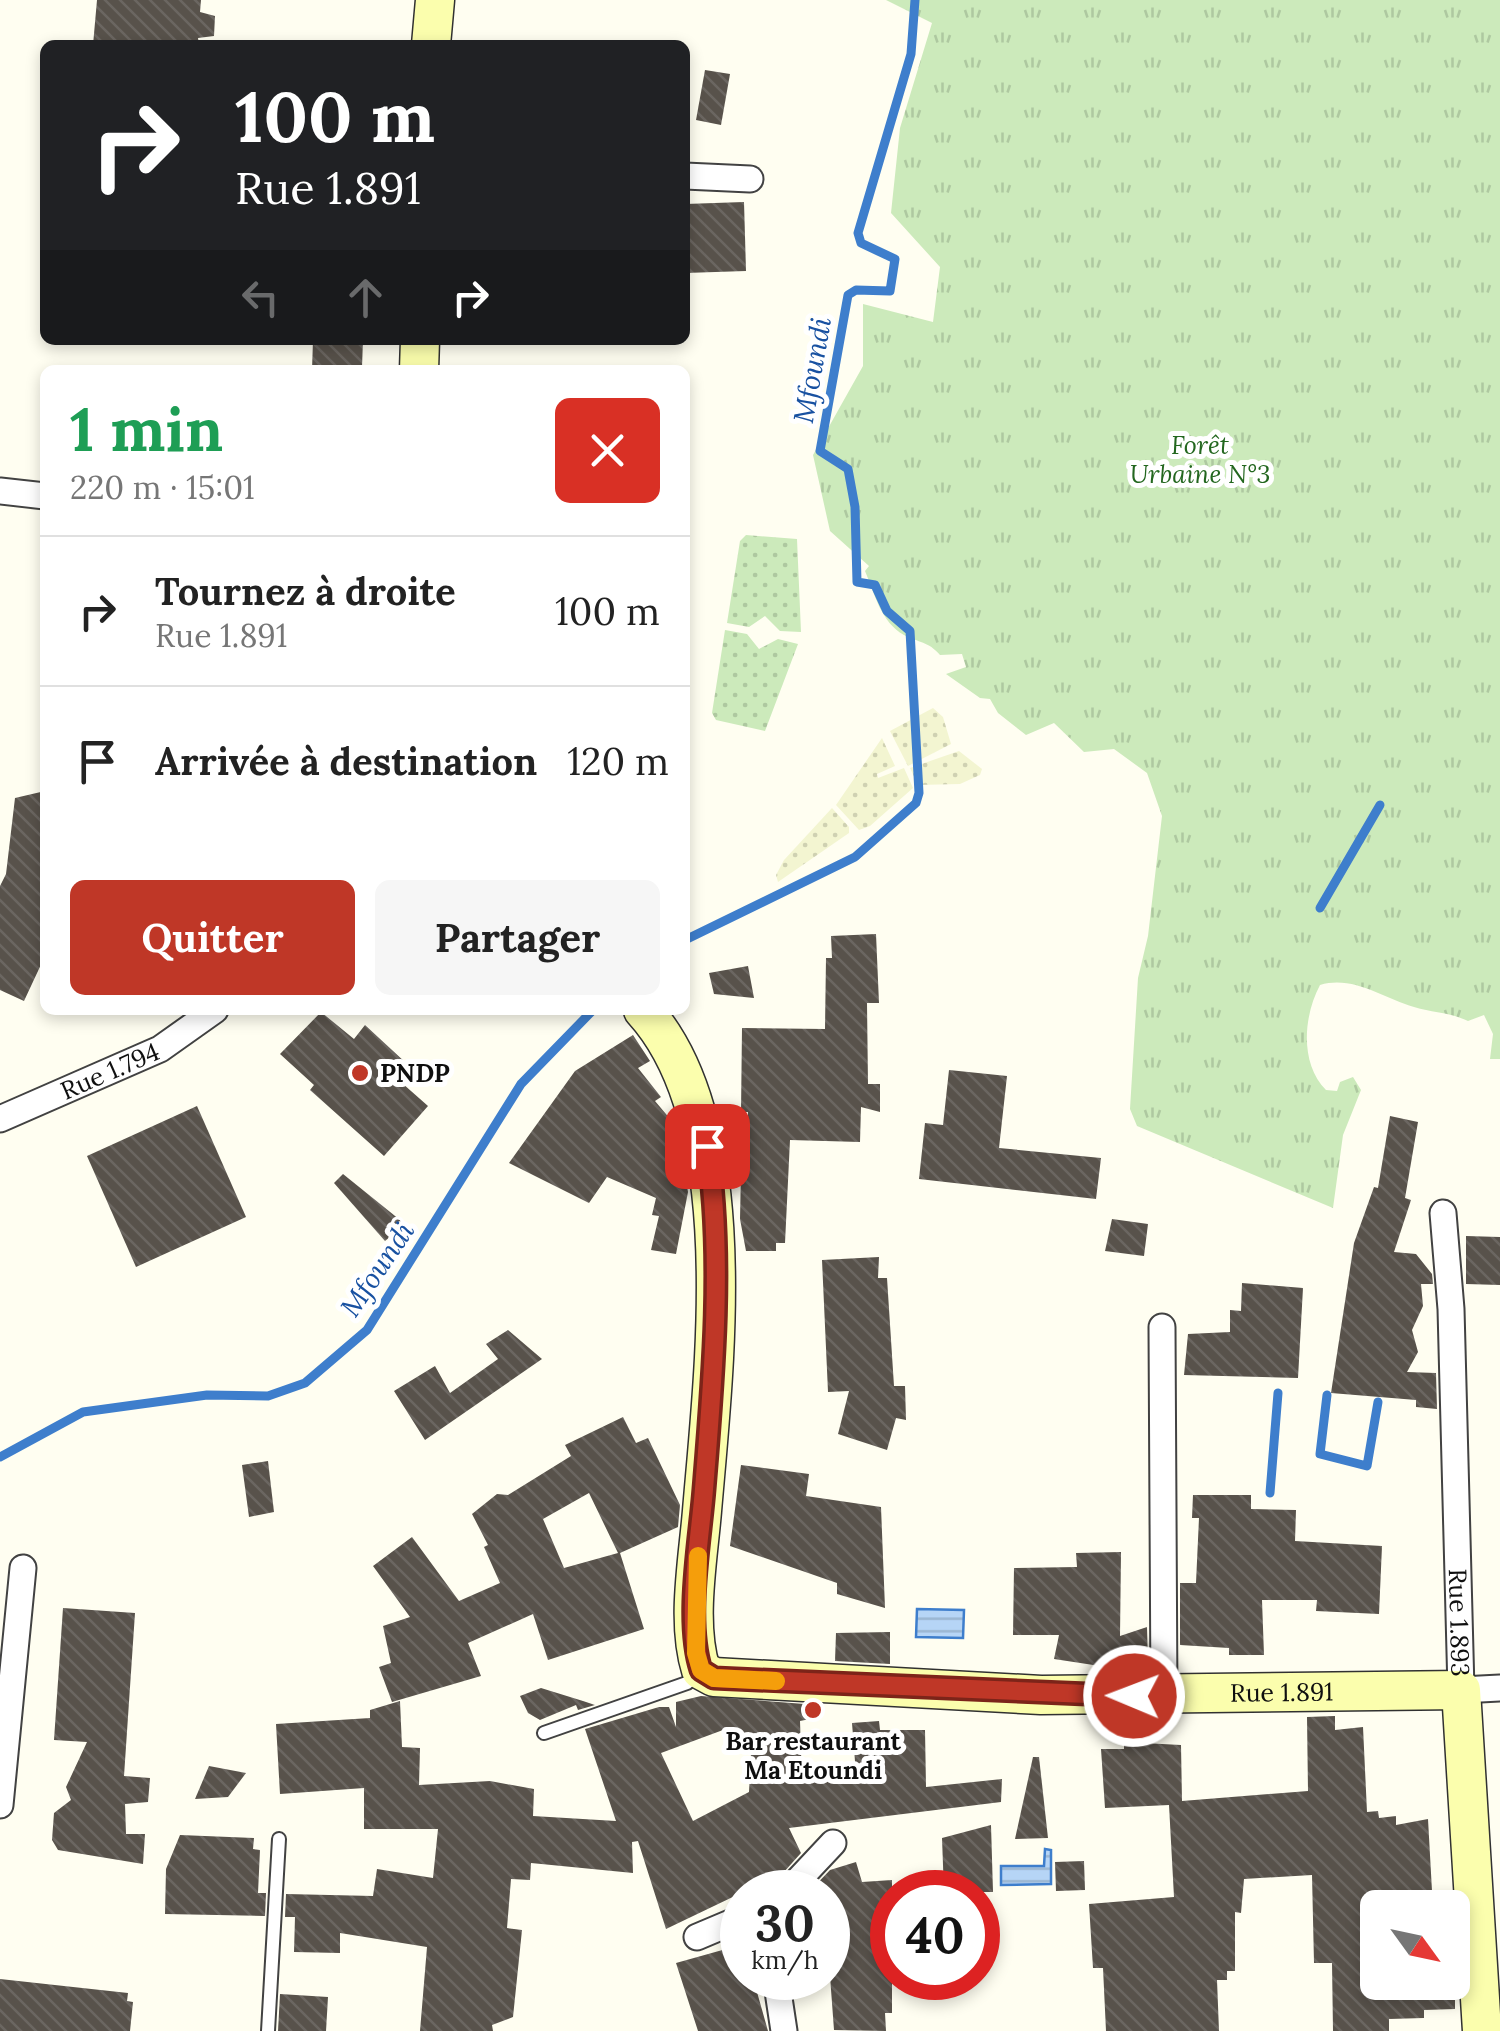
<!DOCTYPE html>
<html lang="fr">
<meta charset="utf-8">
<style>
:root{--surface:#fff;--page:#f6f6f6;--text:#222;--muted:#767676;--line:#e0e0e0;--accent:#bf3727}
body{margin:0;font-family:Lora,serif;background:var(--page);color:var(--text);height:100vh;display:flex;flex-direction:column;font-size:38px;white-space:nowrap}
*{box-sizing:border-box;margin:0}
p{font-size:32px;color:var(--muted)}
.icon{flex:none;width:55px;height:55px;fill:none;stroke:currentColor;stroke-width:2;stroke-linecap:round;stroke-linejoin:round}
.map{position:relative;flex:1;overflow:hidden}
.panel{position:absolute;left:40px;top:365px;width:650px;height:650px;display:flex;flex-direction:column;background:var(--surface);border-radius:15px;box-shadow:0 5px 15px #0003}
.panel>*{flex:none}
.top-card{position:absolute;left:40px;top:40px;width:650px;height:305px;border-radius:15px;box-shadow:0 5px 15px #0003;background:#202124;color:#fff;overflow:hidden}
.needle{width:65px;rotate:123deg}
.fabs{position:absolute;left:1360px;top:1890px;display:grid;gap:20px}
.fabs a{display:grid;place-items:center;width:110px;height:110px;border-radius:15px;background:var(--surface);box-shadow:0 5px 15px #0003;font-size:50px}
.speed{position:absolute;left:720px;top:1870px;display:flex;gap:20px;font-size:50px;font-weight:700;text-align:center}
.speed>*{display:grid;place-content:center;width:130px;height:130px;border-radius:50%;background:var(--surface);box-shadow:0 5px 15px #0003;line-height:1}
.speed small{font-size:25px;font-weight:400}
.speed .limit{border:15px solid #d22;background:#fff;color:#111}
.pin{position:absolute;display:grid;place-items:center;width:85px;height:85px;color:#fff;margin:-42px;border-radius:20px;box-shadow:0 5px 15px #0006}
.me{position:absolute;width:110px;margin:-55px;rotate:271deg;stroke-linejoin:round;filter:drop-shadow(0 0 8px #0008)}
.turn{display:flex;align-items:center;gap:35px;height:210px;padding:0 30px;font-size:45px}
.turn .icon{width:130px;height:130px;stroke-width:2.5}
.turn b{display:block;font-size:70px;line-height:85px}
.lanes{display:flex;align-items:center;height:95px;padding:0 30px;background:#0003;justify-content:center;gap:50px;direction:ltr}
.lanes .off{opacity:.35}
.round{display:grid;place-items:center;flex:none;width:105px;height:105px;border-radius:15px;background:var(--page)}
.headline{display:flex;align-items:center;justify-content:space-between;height:170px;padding:0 30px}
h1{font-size:60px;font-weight:700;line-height:75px;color:#1e9e55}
.action{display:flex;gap:20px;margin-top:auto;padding:20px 30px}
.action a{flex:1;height:115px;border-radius:15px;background:var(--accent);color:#fff;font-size:40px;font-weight:700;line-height:115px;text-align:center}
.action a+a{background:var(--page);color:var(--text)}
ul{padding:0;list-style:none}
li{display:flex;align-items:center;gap:30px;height:150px;padding:0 30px;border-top:2px solid var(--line)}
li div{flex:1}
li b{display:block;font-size:38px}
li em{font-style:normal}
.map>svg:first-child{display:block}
.farmland{fill:url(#farmland-dots)}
.grass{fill:url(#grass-dots)}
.park{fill:url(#park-tufts)}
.water{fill:url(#water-rules);stroke:#3e7ecc;stroke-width:2.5}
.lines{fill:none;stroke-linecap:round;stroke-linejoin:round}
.stream{stroke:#3e7ecc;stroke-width:9}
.building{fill:url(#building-back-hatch);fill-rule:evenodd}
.lane-casing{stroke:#424242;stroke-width:16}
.street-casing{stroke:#424242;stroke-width:29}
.secondary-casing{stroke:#313131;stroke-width:41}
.lane{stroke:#fff;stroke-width:12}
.street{stroke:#fff;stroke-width:25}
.secondary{stroke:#fbfead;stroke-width:38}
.route-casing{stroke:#7c2419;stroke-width:25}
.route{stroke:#bf3727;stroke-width:18}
.slow{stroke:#f59e0b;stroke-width:18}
.poi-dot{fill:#bf3727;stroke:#fff;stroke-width:4}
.labels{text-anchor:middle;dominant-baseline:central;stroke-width:10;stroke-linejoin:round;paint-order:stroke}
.park-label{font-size:25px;font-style:italic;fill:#23671f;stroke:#fff}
.street-label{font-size:25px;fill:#0f0f0f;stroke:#fff}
.poi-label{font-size:25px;font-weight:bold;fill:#0f0f0f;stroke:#fff;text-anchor:start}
.water-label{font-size:28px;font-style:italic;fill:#1851a1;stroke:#fff}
</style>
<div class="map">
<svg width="1500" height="2031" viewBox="0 0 1500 2031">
<defs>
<pattern id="farmland-dots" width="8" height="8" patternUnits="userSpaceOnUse" patternTransform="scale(2.5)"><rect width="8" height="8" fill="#f3f5d1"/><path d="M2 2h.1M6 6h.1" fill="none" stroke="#cfd1b2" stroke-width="1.8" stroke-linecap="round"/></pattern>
<pattern id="grass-dots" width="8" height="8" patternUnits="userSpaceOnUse" patternTransform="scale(2.5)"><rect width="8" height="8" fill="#cceabb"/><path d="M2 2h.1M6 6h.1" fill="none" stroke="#aec8a0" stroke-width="1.8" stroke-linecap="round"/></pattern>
<pattern id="park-tufts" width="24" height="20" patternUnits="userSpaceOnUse" patternTransform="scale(2.5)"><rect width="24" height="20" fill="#cceabb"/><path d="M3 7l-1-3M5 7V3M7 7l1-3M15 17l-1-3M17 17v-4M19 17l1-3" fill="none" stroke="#aec8a0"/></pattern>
<pattern id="water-rules" width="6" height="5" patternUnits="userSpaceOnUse" patternTransform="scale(2.5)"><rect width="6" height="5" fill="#b6d5f6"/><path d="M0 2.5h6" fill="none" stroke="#9bb6d2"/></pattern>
<pattern id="building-back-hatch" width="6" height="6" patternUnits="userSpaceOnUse" patternTransform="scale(2.5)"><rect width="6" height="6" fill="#58524b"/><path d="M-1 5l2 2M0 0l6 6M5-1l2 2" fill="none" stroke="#6b6661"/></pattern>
</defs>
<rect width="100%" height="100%" fill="#fffef1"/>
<!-- farmland -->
<g class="farmland">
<path d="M933 708 943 717 951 744 908 766 890 731Z"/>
<path d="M882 738 895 766 877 774 878 778 904 768 913 788 870 826 859 830 836 805Z"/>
<path d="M959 751 982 769 980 775 960 784 918 785 910 768Z"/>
<path d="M832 808 849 827V833L778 882 776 875 784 860Z"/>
</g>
<!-- grass -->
<g class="grass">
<path d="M746 535 797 539 801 632 780 631 765 616 749 627 727 623 740 541Z"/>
<path d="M725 630 747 634 759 649 778 639 798 644 765 731 716 720 712 713Z"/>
</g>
<!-- park -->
<path class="park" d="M886 0H1500V1059H1490L1493 1034 1484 1015 1468 1021C1449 1012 1433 1013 1414 1007 1383 998 1353 975 1320 985 1303 1017 1300 1064 1326 1090L1337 1091 1340 1082 1353 1077 1361 1090 1343 1135 1333 1208 1137 1126 1130 1109 1138 978 1148 936 1162 816 1147 773 1114 749 1084 752 1054 723 1026 735 998 713 990 699 980 698 946 674 966 667 962 654 940 655C928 641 919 643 904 635 881 622 875 595 865 571L869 566 830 531 813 455 863 366V304L933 322 940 267 891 213 900 128 932 23Z"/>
<!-- water -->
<g class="water">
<path d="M917 1609 964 1610 963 1638 916 1637Z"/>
<path d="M1045 1849 1051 1850V1884L1001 1885V1866H1044Z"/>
</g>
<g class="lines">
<!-- stream -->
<g class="stream">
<path d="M1320 908 1380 805"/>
<path d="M685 940 855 857 916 803 919 793 910 631 887 611 875 585 857 582 855 507 848 469 820 451 848 295 856 290 890 291 895 259 861 243 858 233 911 54 915 0"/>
<path d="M1327 1395 1320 1454 1367 1466 1378 1402"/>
<path d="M0 1457 83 1412 207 1395 268 1396 305 1383 367 1330 521 1084 593 1010"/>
<path d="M1270 1493 1278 1393"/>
</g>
</g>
<!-- building -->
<g class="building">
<path d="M97 0H201L200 12 215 16 214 36 198 38 199 45H93Z"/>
<path d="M705 70 730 74 721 125 696 120Z"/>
<path d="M744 202 746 271 685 273V204Z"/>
<path d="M313 340H363L362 367 312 370Z"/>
<path d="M45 791V956L24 1001 0 990V886L6 874 15 798Z"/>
<path d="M876 934 879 1003H867L868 1084H880V1112L861 1107 860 1142 790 1140 785 1243H776V1251H746L740 1219 741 1171H747L748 1112H741L742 1028 825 1029 826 958H832L831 936Z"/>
<path d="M748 966 754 998 714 994 709 973Z"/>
<path d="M321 1012 354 1039 365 1025 406 1063 394 1076 428 1106 384 1156 310 1090 314 1085 280 1054Z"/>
<path d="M633 1035 650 1061 638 1068 661 1097 655 1101 676 1126 688 1192 676 1254 651 1250 659 1216 652 1215 656 1198 607 1177 589 1203 509 1163 575 1071Z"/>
<path d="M949 1070 1007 1076 999 1148 1101 1158 1096 1199 919 1179 925 1123 943 1125Z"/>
<path d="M197 1106 246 1217 136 1267 87 1156Z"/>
<path d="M1390 1116 1418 1122 1405 1198 1411 1200 1394 1252 1416 1254 1432 1274 1433 1284H1421L1423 1306 1412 1330 1418 1352 1407 1372 1436 1373 1437 1409 1416 1407V1400L1331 1393 1354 1243 1374 1187 1378 1188Z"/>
<path d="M343 1174 405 1224 385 1241 334 1183Z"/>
<path d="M1112 1219 1148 1224 1144 1256 1105 1251Z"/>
<path d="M1466 1236 1500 1237V1285L1466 1284Z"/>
<path d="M879 1257 878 1278H887L894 1386H905L906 1420 896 1418 887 1450 838 1434 849 1391 828 1392 822 1260Z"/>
<path d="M1242 1283 1303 1288 1298 1378 1184 1375 1188 1334 1230 1332V1310L1241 1311Z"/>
<path d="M508 1330 542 1359 425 1440 394 1391 435 1366 450 1393 498 1359 486 1344Z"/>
<path d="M623 1417 636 1443 648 1438 680 1505 678 1527 620 1553 644 1629 548 1660 533 1614 468 1643 481 1676 392 1702 379 1667 391 1663 383 1626 410 1617 373 1566 412 1537 459 1601 500 1583 484 1547 488 1545 472 1514 497 1494 508 1495 571 1456 565 1445ZM589 1493 618 1553 564 1568 543 1519Z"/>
<path d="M268 1461 274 1512 249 1517 242 1465Z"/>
<path d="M741 1465 809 1474 806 1496 881 1507 885 1608 837 1594V1583L730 1546Z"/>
<path d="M1193 1495H1251V1509L1296 1510 1295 1541 1382 1546 1379 1614 1316 1611 1317 1600H1262L1264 1655H1229V1648L1180 1645V1583H1196L1199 1518H1192Z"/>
<path d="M1121 1552 1120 1636 1147 1627 1148 1664H1139L1140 1671 1099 1672 1100 1666 1054 1659 1059 1635H1013L1014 1568 1077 1567 1076 1553Z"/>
<path d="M63 1608 135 1613 124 1776 150 1778 148 1802 125 1804 126 1834H145L143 1864 58 1850 52 1840 54 1813 71 1800 66 1787 87 1742 54 1740Z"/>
<path d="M890 1632V1664L835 1661 836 1633Z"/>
<path d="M541 1688 583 1701 595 1705 578 1710 576 1705 540 1720 528 1713 520 1696Z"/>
<path d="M701 1696 818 1705 820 1717 800 1721 802 1781 856 1774 852 1723 879 1721 880 1730H925L926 1787 1002 1779 1001 1802 789 1828 801 1853 783 1873 666 1929 638 1841 632 1842 633 1873 531 1863 530 1880 511 1879 507 1928 522 1930 513 2017 492 2025 493 2031H420L427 1947 340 1933V1953L294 1952 295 1917H285L286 1894 373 1896 377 1869 433 1878 438 1829H364V1788L280 1794 276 1724 370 1718V1710L400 1701 402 1747 420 1748 419 1785 490 1781 534 1789 533 1816 616 1821 585 1729 659 1707H669L676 1727V1702ZM723 1730 730 1753H751L749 1792 693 1821 661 1753Z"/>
<path d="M1335 1716V1730L1363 1727 1367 1812 1378 1811 1379 1818 1396 1816V1825L1428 1819 1432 1891 1403 1894 1378 1908V1982H1455V2009L1424 2010V2018L1389 2019V2031H1333L1332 1963H1314L1312 1875 1244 1879 1241 1913 1235 1912V1971H1227V1980H1217L1219 2031H1106L1103 1968H1093L1089 1904 1174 1897 1169 1805 1105 1808 1101 1749H1124V1742L1181 1745 1182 1801 1308 1791 1307 1717Z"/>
<path d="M1033 1757H1039L1048 1838 1015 1839Z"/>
<path d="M209 1766 246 1773 228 1797 195 1799Z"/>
<path d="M991 1825 993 1892H944L942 1838Z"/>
<path d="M180 1835 254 1838 253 1849 260 1850 258 1893H266L265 1916 165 1914 166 1869Z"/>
<path d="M1084 1861 1085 1890 1056 1891 1055 1862Z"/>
<path d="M856 1862 862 1882 892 1880V2013H885L886 2031 834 2030 828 1949 837 1947 828 1912V1892H809L830 1870Z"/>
<path d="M726 1949 728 1956 742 1951V1978H753L768 2031H698L676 1963Z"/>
<path d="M0 1979 128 1993 127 2001 133 2002 130 2031H0Z"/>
<path d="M280 1994 328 1997 326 2031H278Z"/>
</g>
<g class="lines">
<!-- lane casing -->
<g class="lane-casing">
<g id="lane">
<path d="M544 1733 687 1683 699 1672"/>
<path d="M268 2031 279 1839"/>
</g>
</g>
<!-- street casing -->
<g class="street-casing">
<g id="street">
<path d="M685 176 750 179"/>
<path d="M0 491 45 496"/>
<path id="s1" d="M0 1119 160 1049 215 1010"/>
<path id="s2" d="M1443 1213 1451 1309 1461 1690 1500 1688"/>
<path d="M1162 1327 1164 1697"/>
<path d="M0 1805 23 1568"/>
<path d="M787 1892 833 1843"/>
<path d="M697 1937 742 1918"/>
<path d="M776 1978 784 2031"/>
</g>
</g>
<!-- secondary casing -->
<g class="secondary-casing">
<g id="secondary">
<path d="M431 45 435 0"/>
<path d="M419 370 420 340"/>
<path id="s3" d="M643 1010C745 1122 714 1369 702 1511 698 1560 686 1623 701 1670L714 1677 1041 1695 1461 1690 1482 2031"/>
</g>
</g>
<!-- lane -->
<use href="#lane" class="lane"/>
<!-- street -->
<use href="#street" class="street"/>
<!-- secondary -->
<use href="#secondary" class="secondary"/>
</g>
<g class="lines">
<!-- route casing -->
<g class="route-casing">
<path id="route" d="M707 1146C724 1253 713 1381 704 1489 700 1541 685 1620 701 1670L714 1678 1134 1696"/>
</g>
<!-- route -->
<use href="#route" class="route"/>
<!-- slow -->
<path class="slow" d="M698 1556 696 1653 701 1670 714 1678 776 1681"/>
</g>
<!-- markers -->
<g class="poi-dot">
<circle cx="360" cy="1073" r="10"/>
<circle cx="813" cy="1710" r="10"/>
</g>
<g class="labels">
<!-- park labels -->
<g class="park-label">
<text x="1200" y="445">Forêt<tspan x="1200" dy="29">Urbaine N°3</tspan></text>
</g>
<!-- street labels -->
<g class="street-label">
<text stroke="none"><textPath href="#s1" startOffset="120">Rue 1.794</textPath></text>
<text stroke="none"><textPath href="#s2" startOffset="410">Rue 1.893</textPath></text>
<text stroke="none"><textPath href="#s3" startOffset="1260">Rue 1.891</textPath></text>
</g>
<!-- poi labels -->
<g class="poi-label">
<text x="380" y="1073">PNDP</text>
<text x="813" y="1741" text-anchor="middle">Bar restaurant<tspan x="813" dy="29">Ma Etoundi</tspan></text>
</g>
<!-- water labels -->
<g class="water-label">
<text transform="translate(812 370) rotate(-80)">Mfoundi</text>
<text transform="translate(377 1269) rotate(-56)">Mfoundi</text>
</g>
</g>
</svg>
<div class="fabs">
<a><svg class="needle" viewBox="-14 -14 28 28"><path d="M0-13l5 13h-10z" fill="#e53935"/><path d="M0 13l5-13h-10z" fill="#767676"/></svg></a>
</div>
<div class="speed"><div>30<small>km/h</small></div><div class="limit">40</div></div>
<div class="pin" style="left:707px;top:1146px;background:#d93025"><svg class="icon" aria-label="arrive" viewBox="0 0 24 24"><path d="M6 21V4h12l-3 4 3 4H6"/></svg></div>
<svg class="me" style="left:1134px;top:1696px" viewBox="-20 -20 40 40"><circle r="17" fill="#bf3727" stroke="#fff" stroke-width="3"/><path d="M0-11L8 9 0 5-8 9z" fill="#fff"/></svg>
<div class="top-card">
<div class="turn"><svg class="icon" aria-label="right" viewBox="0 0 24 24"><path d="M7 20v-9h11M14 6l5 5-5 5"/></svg><div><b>100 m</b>Rue 1.891</div></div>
<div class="lanes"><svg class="icon off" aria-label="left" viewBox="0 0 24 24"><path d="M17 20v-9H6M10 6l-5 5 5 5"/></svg><svg class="icon off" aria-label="ahead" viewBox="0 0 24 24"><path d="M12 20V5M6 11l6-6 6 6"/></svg><svg class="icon" aria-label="right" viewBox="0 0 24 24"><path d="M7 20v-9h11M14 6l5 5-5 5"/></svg></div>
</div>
<section class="panel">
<div class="headline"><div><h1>1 min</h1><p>220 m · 15:01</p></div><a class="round" style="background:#d93025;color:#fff"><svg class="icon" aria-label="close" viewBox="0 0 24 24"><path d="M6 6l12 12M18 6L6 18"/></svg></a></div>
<ul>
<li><svg class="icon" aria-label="right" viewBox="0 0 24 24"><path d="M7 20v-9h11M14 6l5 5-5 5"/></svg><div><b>Tournez à droite</b><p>Rue 1.891</p></div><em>100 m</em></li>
<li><svg class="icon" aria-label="arrive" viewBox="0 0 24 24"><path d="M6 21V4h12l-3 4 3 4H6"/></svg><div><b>Arrivée à destination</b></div><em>120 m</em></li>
</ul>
<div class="action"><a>Quitter</a><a>Partager</a></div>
</section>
</div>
